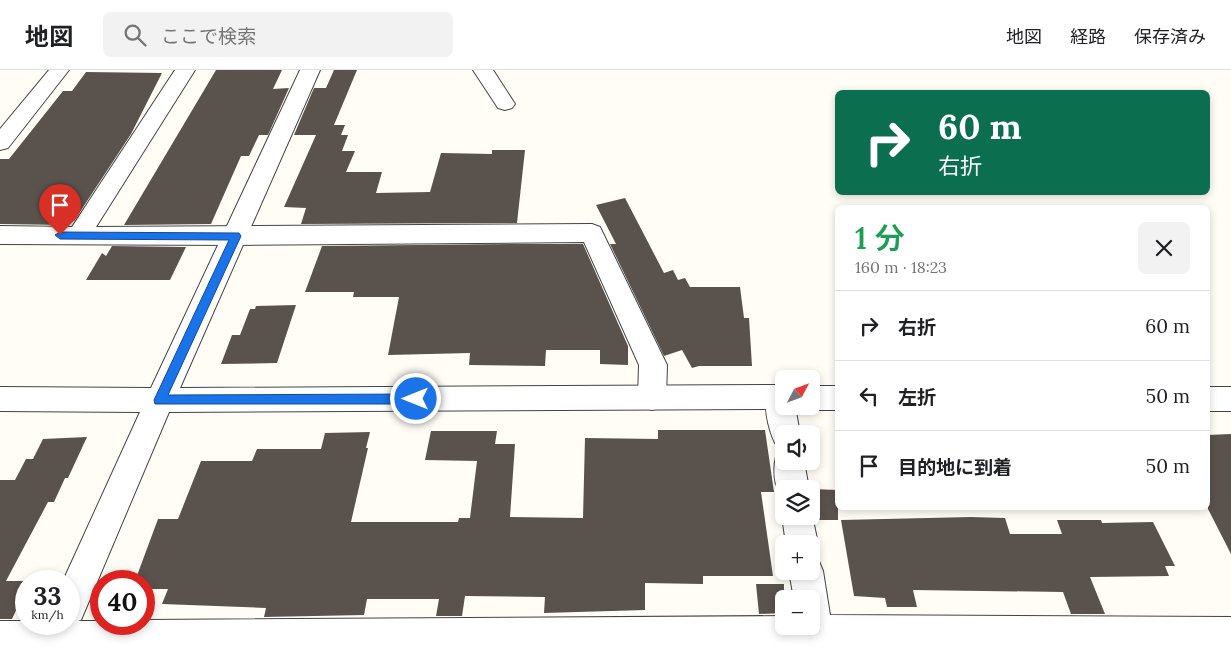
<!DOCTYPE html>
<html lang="ja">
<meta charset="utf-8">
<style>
:root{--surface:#fff;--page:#f2f2f2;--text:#202124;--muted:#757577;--line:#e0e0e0}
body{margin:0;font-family:Lora,"Noto Sans JP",serif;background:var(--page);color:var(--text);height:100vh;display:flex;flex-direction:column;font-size:19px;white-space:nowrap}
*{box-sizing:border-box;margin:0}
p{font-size:16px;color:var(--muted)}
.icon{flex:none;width:28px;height:28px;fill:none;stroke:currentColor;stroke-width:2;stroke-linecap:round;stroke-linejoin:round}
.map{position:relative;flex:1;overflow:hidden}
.side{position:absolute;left:835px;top:135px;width:375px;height:305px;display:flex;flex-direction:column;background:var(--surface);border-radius:8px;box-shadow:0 2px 8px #0003}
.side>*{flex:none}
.top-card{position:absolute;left:835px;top:20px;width:375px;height:105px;border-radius:8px;box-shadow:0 2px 8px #0003;background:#0b6e4f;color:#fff;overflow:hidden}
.needle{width:32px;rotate:49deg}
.tools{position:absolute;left:775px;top:300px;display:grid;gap:10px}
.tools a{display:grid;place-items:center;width:45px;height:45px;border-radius:8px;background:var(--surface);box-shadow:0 2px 8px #0003;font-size:25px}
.speed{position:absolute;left:15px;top:500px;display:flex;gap:10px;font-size:25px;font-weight:700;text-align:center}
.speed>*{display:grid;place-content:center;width:65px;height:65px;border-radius:50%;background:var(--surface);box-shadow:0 2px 8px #0003;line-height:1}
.speed small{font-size:12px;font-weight:400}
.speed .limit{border:8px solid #d22;background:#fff;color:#111}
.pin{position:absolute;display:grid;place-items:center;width:42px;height:42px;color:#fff;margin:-51px -21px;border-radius:50% 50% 50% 0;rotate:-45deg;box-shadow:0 0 5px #0007}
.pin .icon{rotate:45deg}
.me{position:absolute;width:55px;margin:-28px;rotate:270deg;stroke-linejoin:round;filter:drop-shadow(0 0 4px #0008)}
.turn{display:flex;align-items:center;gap:18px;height:105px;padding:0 20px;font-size:22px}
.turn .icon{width:65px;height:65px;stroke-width:2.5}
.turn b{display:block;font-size:35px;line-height:42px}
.round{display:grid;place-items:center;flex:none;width:52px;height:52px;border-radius:8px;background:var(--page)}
.head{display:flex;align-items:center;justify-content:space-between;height:85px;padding:0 20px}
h1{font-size:30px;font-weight:600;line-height:38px;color:#1e9e55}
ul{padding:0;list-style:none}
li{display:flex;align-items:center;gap:15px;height:70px;padding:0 20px;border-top:1px solid var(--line)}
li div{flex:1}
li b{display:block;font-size:19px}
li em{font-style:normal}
header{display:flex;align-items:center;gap:30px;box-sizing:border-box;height:70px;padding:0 25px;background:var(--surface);border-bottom:1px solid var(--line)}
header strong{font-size:24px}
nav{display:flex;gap:28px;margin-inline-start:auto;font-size:18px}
.search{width:350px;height:45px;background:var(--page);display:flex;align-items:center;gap:12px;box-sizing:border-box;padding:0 18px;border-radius:8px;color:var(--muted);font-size:19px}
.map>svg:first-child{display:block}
.building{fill:#5a524d}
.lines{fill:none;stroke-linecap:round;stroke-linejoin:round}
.minor-casing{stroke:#444;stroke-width:2}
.tertiary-casing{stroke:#444;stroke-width:2}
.minor{fill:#fff;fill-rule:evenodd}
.tertiary{fill:#fff;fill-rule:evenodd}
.route{fill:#1a73e8;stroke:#114b97}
</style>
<header>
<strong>地図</strong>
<div class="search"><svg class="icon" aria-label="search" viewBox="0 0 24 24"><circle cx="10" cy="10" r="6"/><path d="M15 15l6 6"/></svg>ここで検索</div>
<nav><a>地図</a><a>経路</a><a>保存済み</a></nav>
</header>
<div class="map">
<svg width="1231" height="581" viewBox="0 0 1231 581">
<rect width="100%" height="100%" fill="#fffdf5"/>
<!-- building -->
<g class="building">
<path d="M216 0H282L273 19 289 18 268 65H259L249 86H241L211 154 124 155Z"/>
<path d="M334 0H357L334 55H345L341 65H348L342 81H355L346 102H382L376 123 430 122 441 83 492 84V80H525L517 153 301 154 306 138 284 137 316 65H294L314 18H326Z"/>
<path d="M86 2 162 3 131 64 74 151H65L63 155 0 154V89H9L63 21H72Z"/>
<path d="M625 128 664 203 673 200 678 210 685 208 690 217H740L744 248H749L752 296H699L692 298 682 280 664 286 610 174H616L596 135Z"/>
<path d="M515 174H583L628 276V295L600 294V280H546L545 296 469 295 470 283 388 285 399 227H353L354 222H305L322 176Z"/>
<path d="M112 176 186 177 170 210H86L102 183 106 186Z"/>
<path d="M296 235 277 293 221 294 232 265H240L250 239H255L256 236Z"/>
<path d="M658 360H765L774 422H761L773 506H703V514L645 513V540L544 543 545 527 465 526 462 546H436L439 529H367L364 545 264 547 266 538 162 534 168 519H144V511H135L158 449H178L201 391H252L257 379H321L325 363 370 362 366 378H368L351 452H458L459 448H470L477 391 425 390 431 361H497L495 374H515L510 447 583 448 585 368 658 369Z"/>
<path d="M1231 364V484L1208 439V365Z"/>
<path d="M87 367 68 408H65L54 432H48L6 511H26V519L12 549H0V410H15L26 389H33L43 369Z"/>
<path d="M811 419 838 420V450H816Z"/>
<path d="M971 447 1005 448 1010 464H1062L1057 450H1101L1102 453 1153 452 1175 496H1165L1169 506 1090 507 1105 544H1071L1063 522 913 520 917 537H887L885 528 854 526 841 450Z"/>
<path d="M756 514H784V543L759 544Z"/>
</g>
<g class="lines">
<!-- minor casing -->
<g class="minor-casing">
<g id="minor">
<path d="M49 0H69L8 78 0 80V59Z"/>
<path d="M175 0H195L96 157 592 154 600 157 667 295 666 328 662 337 652 340 642 337 638 328 639 295 584 172 236 175 0 174V156L72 157Z"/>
<path d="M473 0H493L515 34 512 38 505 40 498 38Z"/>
<path d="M779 315 784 317V336H795L800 364H784V377L775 373C768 358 762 333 769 318Z"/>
<path d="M784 379V391H804L809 419H784V430C773 419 772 395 778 381Z"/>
<path d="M811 440 818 474 814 485 811 486V474H786L782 446 784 442V446H811Z"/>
<path d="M811 487 818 489 823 501 830 545 1231 547V581H0V551H26V554H69V551H101V554H144V550L784 546V556H811V529H794L789 501H811Z"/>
</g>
</g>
<!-- tertiary casing -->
<g class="tertiary-casing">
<g id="tertiary">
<path d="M300 0H320L180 318 784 315V336H792L784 339 169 342 81 550 78 551 79 554 68 581H32L44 554H69V511H63L140 342 0 341V317L151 318Z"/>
<path d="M811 316H838V340H811L801 337 811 336Z"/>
<rect x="1208" y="317" width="23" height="24"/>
</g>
</g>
<!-- minor -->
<use href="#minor" class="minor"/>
<!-- tertiary -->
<use href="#tertiary" class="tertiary"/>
</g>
<!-- route -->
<path class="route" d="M60 162 239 163 241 166 168 325 416 324 420 325 422 329 420 332 416 334H155L154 330 229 170 60 169 55 165Z"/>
</svg>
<div class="tools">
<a><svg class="needle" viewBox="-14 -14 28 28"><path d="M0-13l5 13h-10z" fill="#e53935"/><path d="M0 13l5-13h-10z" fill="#757577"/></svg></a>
<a><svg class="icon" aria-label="sound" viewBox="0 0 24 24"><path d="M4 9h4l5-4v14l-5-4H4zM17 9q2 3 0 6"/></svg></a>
<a><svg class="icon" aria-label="layers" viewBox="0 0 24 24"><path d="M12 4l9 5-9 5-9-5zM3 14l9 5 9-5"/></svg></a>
<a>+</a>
<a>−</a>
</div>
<div class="speed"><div>33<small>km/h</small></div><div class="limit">40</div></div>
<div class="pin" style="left:60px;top:165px;background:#d93025"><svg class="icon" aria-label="arrive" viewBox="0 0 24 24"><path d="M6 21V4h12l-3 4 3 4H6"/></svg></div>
<svg class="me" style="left:416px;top:329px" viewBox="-20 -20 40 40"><circle r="17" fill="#1a73e8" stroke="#fff" stroke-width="3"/><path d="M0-11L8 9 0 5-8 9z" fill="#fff"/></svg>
<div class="top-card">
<div class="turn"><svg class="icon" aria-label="right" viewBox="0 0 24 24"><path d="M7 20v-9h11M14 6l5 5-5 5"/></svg><div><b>60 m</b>右折</div></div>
</div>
<section class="side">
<div class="head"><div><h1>1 分</h1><p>160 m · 18:23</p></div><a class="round"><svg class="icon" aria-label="close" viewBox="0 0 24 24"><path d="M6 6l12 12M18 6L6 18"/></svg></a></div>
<ul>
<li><svg class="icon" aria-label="right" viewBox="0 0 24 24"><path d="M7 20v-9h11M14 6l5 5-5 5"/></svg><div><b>右折</b></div><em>60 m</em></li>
<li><svg class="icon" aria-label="left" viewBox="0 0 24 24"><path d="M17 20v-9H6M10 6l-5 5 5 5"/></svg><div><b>左折</b></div><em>50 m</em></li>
<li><svg class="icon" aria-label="arrive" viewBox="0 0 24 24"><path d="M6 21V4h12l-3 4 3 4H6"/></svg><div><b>目的地に到着</b></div><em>50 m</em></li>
</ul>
</section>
</div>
